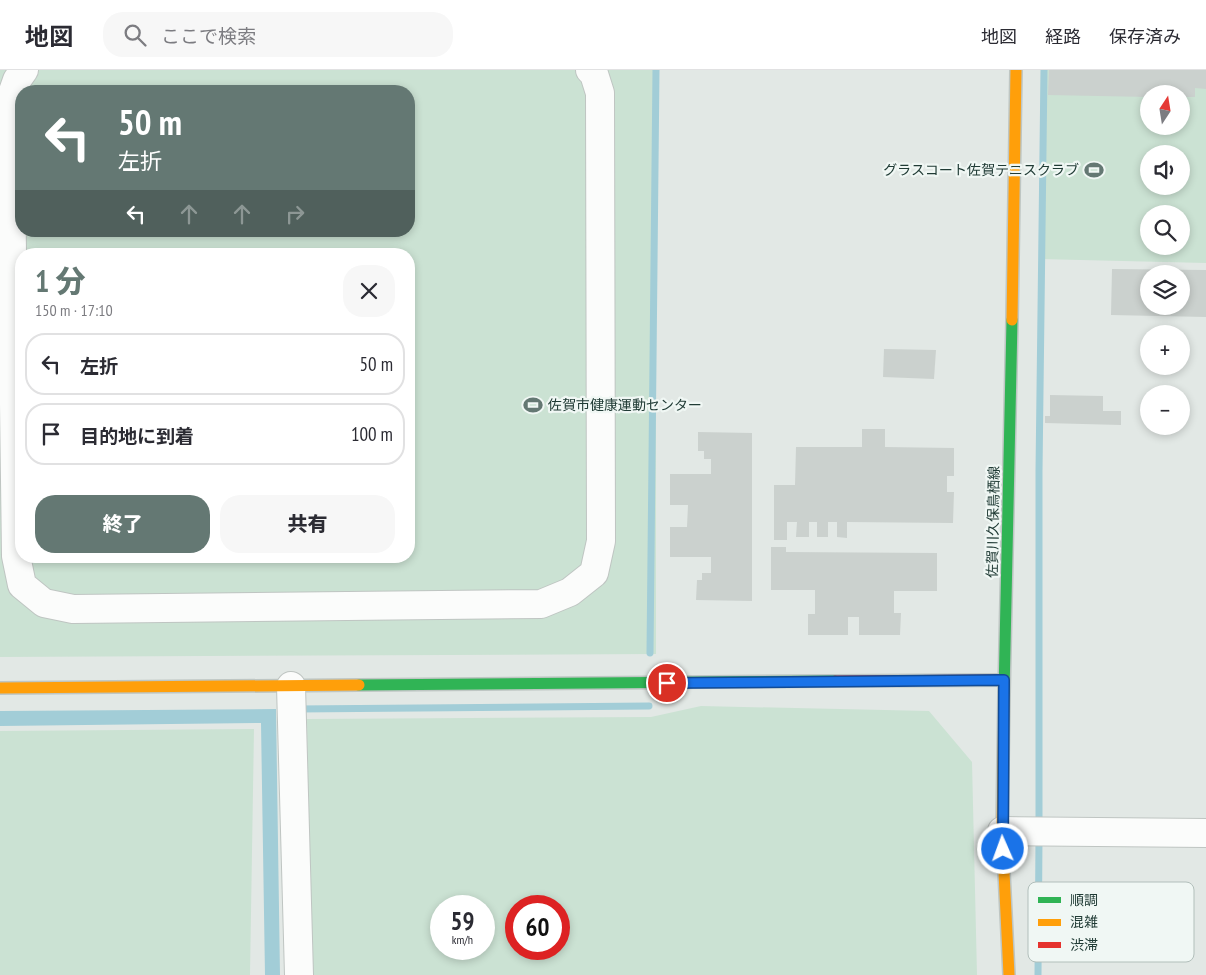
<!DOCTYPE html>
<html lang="ja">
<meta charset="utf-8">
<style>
:root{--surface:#fff;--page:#f7f7f7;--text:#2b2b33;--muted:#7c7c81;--line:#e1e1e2;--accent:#647873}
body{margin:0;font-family:"PT Sans Narrow","Noto Sans JP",sans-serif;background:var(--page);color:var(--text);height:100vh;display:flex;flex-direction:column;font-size:19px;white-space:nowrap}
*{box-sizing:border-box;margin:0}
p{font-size:16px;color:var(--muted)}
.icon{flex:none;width:28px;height:28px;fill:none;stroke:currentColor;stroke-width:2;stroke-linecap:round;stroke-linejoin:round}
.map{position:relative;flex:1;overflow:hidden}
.details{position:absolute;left:15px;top:178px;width:400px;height:315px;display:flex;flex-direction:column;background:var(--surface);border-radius:20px;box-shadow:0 2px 8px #0003}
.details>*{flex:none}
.banner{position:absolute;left:15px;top:15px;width:400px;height:152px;border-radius:20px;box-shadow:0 2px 8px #0003;background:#647873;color:#fff;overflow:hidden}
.needle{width:32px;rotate:12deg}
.buttons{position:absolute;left:1140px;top:15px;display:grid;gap:10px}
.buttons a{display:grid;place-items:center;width:50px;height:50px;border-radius:50%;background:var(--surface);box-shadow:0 2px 8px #0003;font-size:25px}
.speed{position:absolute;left:430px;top:825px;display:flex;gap:10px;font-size:25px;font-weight:700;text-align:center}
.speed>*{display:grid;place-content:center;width:65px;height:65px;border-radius:50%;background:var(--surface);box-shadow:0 2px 8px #0003;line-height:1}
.speed small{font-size:12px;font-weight:400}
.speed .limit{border:8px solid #d22;background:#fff;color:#111}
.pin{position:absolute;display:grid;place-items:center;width:42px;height:42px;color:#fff;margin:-21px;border:2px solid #fff;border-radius:50%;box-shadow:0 1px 5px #0007}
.me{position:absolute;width:55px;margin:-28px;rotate:358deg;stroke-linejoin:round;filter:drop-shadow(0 0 4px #0008)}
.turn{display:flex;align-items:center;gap:18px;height:105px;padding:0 20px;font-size:22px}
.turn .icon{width:65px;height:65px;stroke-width:2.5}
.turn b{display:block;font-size:35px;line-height:42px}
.lanes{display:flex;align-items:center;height:48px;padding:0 20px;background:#0003;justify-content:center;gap:25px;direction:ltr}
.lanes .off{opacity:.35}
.round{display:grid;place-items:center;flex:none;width:52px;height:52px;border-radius:20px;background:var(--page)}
.headline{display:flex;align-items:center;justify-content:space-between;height:85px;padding:0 20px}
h1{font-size:30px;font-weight:800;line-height:38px;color:var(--accent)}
.action{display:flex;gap:10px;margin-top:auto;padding:10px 20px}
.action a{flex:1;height:58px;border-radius:20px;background:var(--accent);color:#fff;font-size:20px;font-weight:800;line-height:58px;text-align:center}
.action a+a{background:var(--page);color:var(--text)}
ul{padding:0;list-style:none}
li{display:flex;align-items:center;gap:15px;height:62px;margin:0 10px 8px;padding:0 10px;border:2px solid var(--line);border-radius:20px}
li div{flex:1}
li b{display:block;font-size:19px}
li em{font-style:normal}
header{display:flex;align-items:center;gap:30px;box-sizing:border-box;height:70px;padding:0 25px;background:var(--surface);border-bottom:1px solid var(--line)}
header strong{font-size:24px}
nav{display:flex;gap:28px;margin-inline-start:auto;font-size:18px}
.search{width:350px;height:45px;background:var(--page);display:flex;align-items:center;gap:12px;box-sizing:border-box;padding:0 18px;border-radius:20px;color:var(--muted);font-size:19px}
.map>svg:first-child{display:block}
.green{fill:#cbe2d3;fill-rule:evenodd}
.water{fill:#a2cdd7}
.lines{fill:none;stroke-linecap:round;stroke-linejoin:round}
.stream{stroke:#a2cdd7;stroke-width:7}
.building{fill:#cbd1ce;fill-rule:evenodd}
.street-casing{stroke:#bfc5c2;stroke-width:30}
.fast-casing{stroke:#bec6c3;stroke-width:14}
.slow-casing{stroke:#bec6c3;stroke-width:14}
.jam-casing{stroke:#bec6c3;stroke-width:14}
.street{stroke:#fbfcfb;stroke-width:28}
.fast{stroke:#30b455;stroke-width:11}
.slow{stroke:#ff9f0a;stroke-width:11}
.jam{stroke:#e5322d;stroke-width:11}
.route-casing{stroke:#114b97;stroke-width:12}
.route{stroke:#1a73e8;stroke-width:9}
.labels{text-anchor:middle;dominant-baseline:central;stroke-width:4.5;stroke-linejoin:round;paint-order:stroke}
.poi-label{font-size:14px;fill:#203b35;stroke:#f0f7f4;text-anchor:end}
.street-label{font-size:14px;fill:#203b35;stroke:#f0f7f4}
.key{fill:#f0f7f4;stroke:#b2bfbb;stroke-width:1}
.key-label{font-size:14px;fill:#203b35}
</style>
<header>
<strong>地図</strong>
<div class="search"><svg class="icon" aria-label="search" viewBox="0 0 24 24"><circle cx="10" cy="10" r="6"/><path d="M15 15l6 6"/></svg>ここで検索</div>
<nav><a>地図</a><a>経路</a><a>保存済み</a></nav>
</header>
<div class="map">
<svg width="1206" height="905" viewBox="0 0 1206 905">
<rect width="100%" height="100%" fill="#e2e8e5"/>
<!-- green -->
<g class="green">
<path d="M0 0H656V584L0 587ZM21 21H409V161H21ZM21 184H409V486H21Z"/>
<path d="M1041 0H1206V193L1039 189ZM1149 24H1181V56H1149ZM1149 84H1181V116H1149ZM1149 144H1181V176H1149Z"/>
<path d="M701 636 929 641 972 692 977 905H310L307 649 651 647ZM441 836H484V879H441ZM516 836H559V879H516Z"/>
<path d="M254 659 250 905H0V661Z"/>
</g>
<!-- water -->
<path class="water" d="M276 639 280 905H265L261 653 0 656V641Z"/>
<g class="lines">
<!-- stream -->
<g class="stream">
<path d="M650 583 656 0"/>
<path d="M297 639 649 636"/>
<path d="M1039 757V401L1044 0"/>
<path d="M1038 905 1039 768"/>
</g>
</g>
<!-- building -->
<g class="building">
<path d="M1049 0H1206V19L1195 18V27H1181V24H1149V27L1048 25Z"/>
<path d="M1112 199 1206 200V247L1111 245ZM1149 204H1181V236H1149Z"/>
<path d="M884 279 936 280 934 309 883 307Z"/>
<path d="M1050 325 1103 326V341H1121V355L1045 353V346H1050Z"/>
<path d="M862 359H885V377L954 378V406H947V422H954L953 453 847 452V468L837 467V452H828V467H817V452H809V467H796L797 452H787V470H774V415H795L796 377H862Z"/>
<path d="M698 362 752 363V531L696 530 697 510H702V503H711V487H670V457H687L688 435H670V404H711V389H704V381H698Z"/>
<path d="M771 477H786V482L937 483V521H894V543H901L900 565H859V547H848V565H808V544H815V520H771Z"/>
</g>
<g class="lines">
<!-- street casing -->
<g class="street-casing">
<g id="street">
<path d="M24 0 17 10 10 30 16 486 22 515 44 533 73 539 541 534 570 522 594 503 601 471 600 23 594 4 590 0"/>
<path d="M291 616 299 905"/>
<path d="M1002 761 1206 763"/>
</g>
</g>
<!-- fast casing -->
<g class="fast-casing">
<g id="fast">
<path d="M359 615 835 611"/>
<path d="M1004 624 1012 250"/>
</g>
</g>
<!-- slow casing -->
<g class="slow-casing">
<g id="slow">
<path d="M1012 250 1016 0"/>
<path d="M0 618 359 615"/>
<path d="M1004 624 1002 761 1009 905"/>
</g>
</g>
<!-- jam casing -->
<g class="jam-casing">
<path id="jam" d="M835 611 1004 610"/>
</g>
<!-- street -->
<use href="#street" class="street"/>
<!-- fast -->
<use href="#fast" class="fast"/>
<!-- slow -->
<use href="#slow" class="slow"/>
<!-- jam -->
<use href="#jam" class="jam"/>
</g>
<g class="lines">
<!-- route casing -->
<g class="route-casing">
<path id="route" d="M667 613 1004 610 1003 779"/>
</g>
<!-- route -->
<use href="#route" class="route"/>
</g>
<!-- icons -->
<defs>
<g id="stadium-bare" transform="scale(1.5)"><path d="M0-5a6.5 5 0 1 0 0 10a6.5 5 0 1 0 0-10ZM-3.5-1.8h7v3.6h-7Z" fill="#647873" stroke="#f0f7f4" stroke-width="2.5" paint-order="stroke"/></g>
</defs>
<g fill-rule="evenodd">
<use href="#stadium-bare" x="1094" y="100"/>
<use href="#stadium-bare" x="533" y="335"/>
</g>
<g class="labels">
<!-- poi labels -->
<g class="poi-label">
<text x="1079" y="100">グラスコート佐賀テニスクラブ</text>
<text x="548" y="335" text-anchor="start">佐賀市健康運動センター</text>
</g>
<!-- street labels -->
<g class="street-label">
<text transform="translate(993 452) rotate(-89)">佐賀川久保鳥栖線</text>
</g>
</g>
<!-- legend -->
<rect x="1028" y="812" width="166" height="80" rx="8" class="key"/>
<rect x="1038" y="827" width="23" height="6" fill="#30b455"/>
<rect x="1038" y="849" width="23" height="7" fill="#ff9f0a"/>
<rect x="1038" y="872" width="23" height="6" fill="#e5322d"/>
<g class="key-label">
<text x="1070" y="835">順調</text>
<text x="1070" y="857">混雑</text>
<text x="1070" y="880">渋滞</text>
</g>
</svg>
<div class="buttons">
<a><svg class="needle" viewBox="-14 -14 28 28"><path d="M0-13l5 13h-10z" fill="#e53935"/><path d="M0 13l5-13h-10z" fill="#7c7c81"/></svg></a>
<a><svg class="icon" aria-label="sound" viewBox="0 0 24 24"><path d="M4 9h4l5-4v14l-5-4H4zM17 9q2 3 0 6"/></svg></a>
<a><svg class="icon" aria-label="search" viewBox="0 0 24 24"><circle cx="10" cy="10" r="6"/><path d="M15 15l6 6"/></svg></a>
<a><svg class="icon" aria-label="layers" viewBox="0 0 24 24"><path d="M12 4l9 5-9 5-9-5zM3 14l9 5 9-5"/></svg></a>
<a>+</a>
<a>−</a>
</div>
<div class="speed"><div>59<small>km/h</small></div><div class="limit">60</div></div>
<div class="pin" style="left:667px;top:613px;background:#d93025"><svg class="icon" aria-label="arrive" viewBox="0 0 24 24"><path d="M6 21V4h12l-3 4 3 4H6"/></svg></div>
<svg class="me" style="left:1003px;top:779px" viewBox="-20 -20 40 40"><circle r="17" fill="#1a73e8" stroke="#fff" stroke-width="3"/><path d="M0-11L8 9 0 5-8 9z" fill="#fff"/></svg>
<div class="banner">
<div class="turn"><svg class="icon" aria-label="left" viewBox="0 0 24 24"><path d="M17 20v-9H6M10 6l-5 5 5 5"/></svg><div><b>50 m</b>左折</div></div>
<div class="lanes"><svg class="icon" aria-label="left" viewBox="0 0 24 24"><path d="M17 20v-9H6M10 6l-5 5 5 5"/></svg><svg class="icon off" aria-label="ahead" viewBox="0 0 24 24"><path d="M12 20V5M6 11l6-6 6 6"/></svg><svg class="icon off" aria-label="ahead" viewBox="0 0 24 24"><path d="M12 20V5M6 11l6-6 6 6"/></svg><svg class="icon off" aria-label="right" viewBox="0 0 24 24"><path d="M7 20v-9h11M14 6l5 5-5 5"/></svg></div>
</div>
<section class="details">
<div class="headline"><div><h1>1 分</h1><p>150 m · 17:10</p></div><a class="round"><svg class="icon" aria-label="close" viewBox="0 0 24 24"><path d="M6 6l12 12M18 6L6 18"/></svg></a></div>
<ul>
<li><svg class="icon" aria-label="left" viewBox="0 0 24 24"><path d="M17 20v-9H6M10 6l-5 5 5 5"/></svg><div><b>左折</b></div><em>50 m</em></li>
<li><svg class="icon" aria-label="arrive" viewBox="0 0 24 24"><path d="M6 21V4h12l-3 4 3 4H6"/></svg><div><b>目的地に到着</b></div><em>100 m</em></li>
</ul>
<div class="action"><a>終了</a><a>共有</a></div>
</section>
</div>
